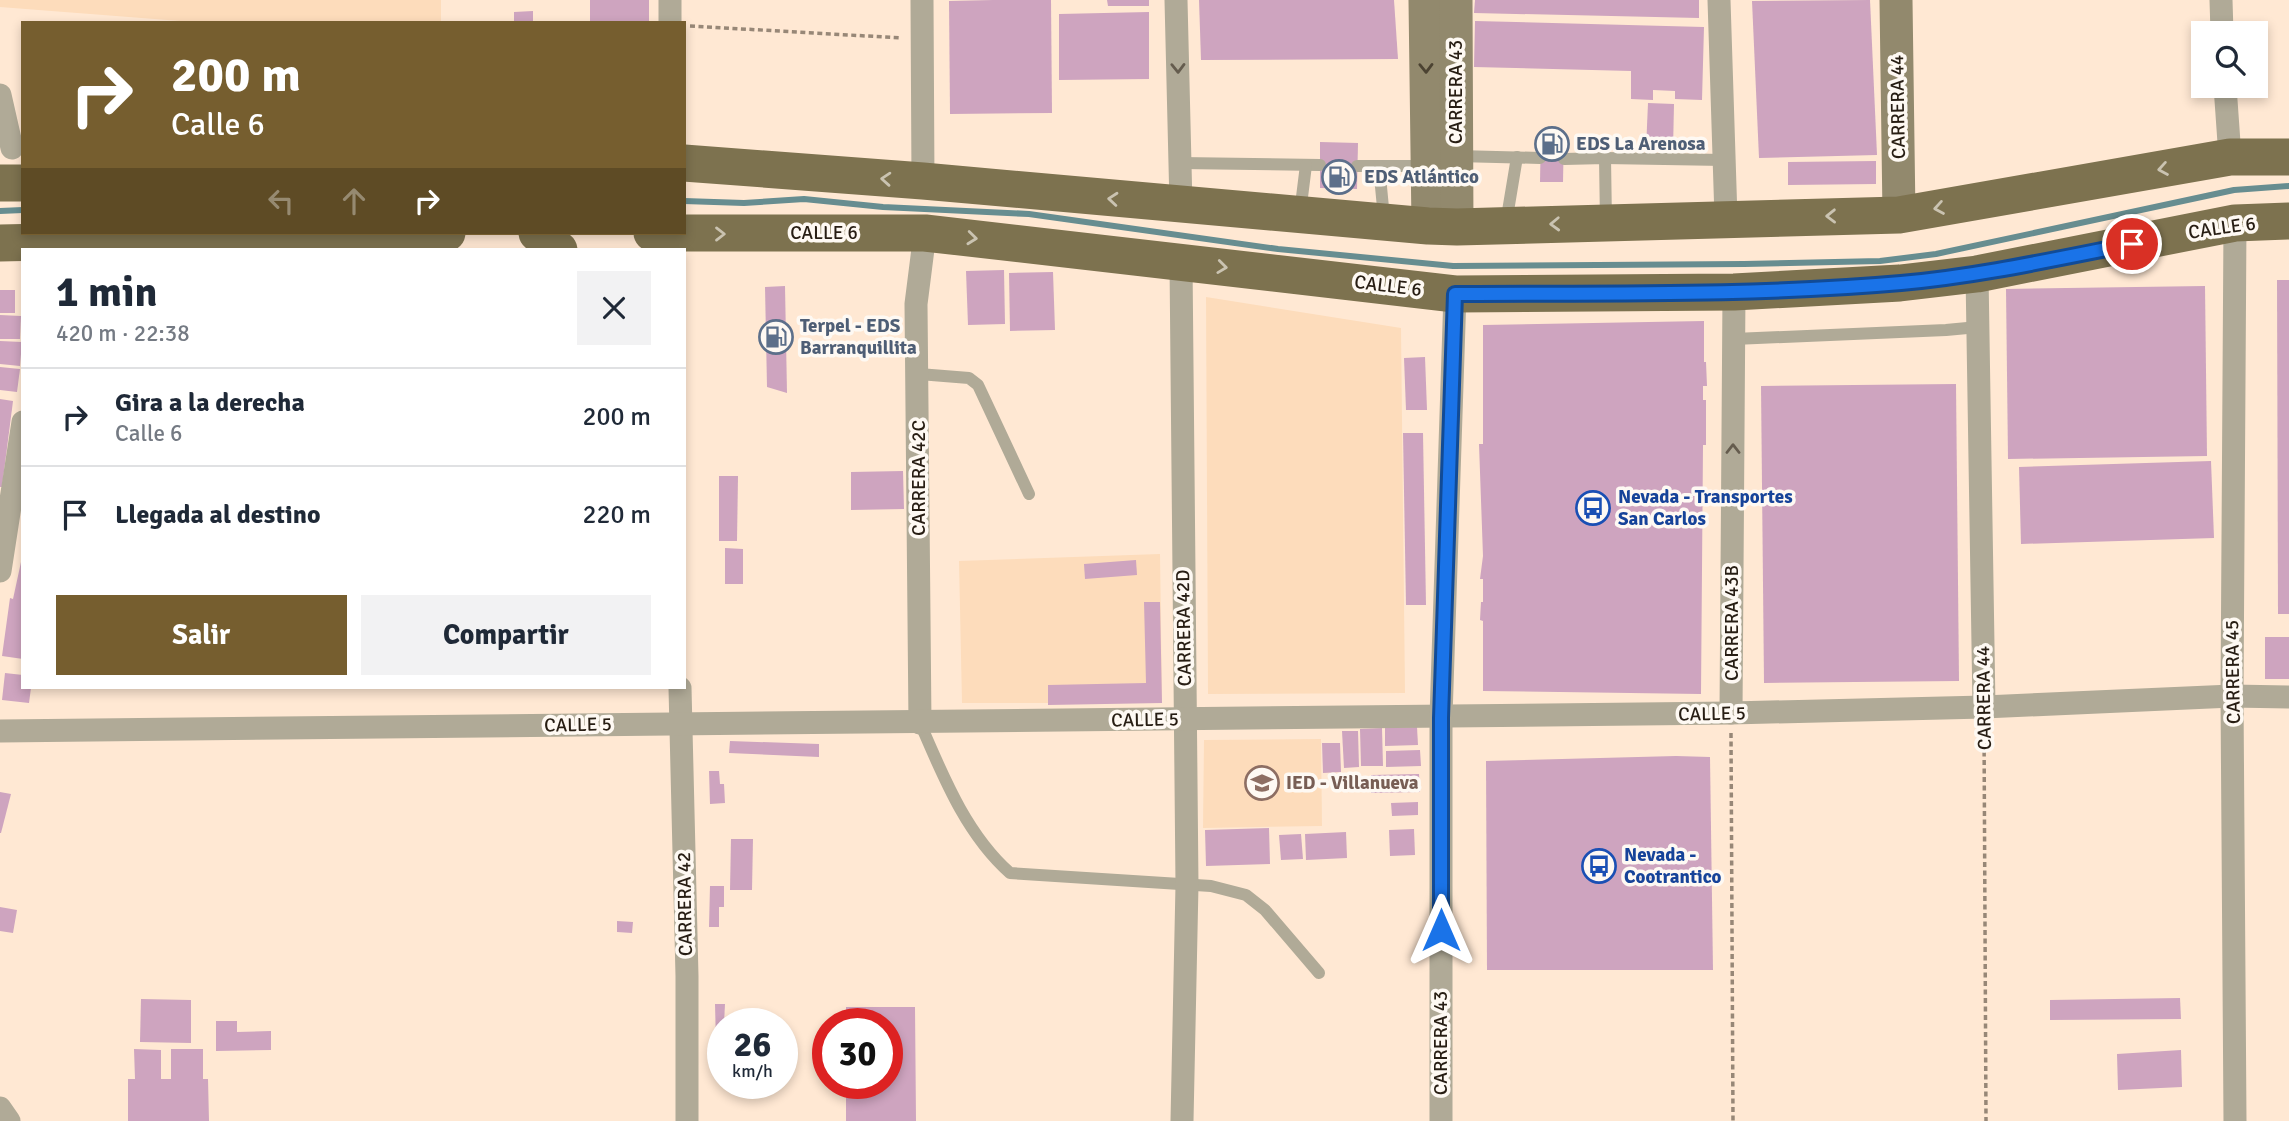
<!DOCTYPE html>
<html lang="es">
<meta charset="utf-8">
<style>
:root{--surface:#fff;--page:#f2f2f3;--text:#1f2937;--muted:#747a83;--line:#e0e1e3;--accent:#765e2f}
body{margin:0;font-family:Signika,sans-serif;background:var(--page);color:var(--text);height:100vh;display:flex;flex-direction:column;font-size:26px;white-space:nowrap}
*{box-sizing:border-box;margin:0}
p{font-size:23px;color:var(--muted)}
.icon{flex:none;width:38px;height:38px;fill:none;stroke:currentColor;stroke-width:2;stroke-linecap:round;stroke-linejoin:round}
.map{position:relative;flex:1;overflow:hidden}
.sheet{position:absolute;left:21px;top:248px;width:665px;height:441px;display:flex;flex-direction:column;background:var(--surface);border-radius:0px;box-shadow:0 4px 10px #0003}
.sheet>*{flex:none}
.top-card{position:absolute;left:21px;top:21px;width:665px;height:214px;border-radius:0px;box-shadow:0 4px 10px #0003;background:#765e2f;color:#fff;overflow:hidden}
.controls{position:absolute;left:2191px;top:21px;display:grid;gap:14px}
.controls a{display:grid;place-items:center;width:77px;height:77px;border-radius:0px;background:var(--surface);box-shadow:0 4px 10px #0003;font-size:35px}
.speed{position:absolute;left:707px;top:1008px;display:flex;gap:14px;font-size:35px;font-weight:700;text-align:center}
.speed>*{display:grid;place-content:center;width:91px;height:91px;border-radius:50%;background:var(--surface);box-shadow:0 4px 10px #0003;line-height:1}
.speed small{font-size:18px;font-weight:400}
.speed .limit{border:10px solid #d22;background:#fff;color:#111}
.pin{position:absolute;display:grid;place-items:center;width:60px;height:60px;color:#fff;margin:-30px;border:4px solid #fff;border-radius:50%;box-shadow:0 2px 7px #0007}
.me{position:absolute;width:77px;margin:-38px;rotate:0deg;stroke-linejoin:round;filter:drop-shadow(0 0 5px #0008)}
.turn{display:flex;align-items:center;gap:24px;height:147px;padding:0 35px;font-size:32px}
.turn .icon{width:91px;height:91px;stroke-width:2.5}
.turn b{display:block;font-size:49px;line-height:60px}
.lanes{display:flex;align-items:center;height:66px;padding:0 35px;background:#0003;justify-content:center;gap:35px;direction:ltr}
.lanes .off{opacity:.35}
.round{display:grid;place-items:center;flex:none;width:74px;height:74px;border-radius:0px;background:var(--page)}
.summary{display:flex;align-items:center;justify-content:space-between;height:119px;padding:0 35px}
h1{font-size:42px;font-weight:700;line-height:52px}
.button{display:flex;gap:14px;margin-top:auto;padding:14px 35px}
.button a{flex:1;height:80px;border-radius:0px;background:var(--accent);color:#fff;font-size:28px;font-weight:700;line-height:80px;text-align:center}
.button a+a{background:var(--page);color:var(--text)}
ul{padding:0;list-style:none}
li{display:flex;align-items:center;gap:21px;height:98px;padding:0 35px;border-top:2px solid var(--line)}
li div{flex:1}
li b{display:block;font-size:26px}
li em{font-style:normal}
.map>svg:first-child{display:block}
.built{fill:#fddcbb}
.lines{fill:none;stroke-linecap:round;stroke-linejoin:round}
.stream{stroke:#678d90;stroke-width:6}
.building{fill:#cea4bf}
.path{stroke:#978777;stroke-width:3.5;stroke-dasharray:5 3.5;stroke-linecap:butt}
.lane{stroke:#b0aa97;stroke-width:12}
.street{stroke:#b0aa97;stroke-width:23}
.secondary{stroke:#92896d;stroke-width:33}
.primary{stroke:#7d724f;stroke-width:37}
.oneway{stroke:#655c4e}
.oneway2{stroke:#4c4332}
.oneway3{stroke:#cac3b1}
.route-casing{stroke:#114b97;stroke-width:18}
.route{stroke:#1a73e8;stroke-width:12}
.labels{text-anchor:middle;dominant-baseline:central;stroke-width:7;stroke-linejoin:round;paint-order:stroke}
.street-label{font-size:19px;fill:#271d13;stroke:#fef9f3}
.service-label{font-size:19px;font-weight:bold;fill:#4e5e75;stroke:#fef9f3;text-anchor:start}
.transit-label{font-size:19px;font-weight:bold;fill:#164399;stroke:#fef9f3;text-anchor:start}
.education-label{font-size:19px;font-weight:bold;fill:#785e54;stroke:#fef9f3;text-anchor:start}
</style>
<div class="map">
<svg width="2289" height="1121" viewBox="0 0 2289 1121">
<rect width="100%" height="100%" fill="#ffe8d3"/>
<!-- built -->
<g class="built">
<path d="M0 0H441V23H206L0 7Z"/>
<path d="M1206 297 1401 328 1405 693 1208 694Z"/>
<path d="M1160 554 1162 703H962L959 561Z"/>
<path d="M1321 739 1322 826 1203 828 1204 740Z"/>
</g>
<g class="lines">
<!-- stream -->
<g class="stream">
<path d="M684 201 744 203 804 199 883 207 1029 214 1278 249 1453 266 1744 264 1880 261 1936 254 2234 190 2289 186"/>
<path d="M0 211 23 210"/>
</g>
</g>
<!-- building -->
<g class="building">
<rect x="590" y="0" width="59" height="23"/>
<path d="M993 0H1051L1052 113 950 114 949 1Z"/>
<path d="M1107 0H1149V6H1108Z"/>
<path d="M1199 0H1394L1398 59 1201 60Z"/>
<path d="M1475 0H1699V18L1474 13Z"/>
<path d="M1870 0 1877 155 1759 158 1752 1Z"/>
<path d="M533 11V23H514V12Z"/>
<path d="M1149 12V79L1059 80V14Z"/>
<path d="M1475 21 1704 27 1702 100 1675 99V91L1653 90V100L1631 99V71L1474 67Z"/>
<path d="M1648 103 1674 104 1673 150 1646 149Z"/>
<path d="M1541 130H1564L1563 182H1540Z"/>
<path d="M1320 142 1358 143 1357 189 1320 188Z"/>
<path d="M1876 161V184L1788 185V162Z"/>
<path d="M1004 270 1005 324 968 325 966 271Z"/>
<path d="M1053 272 1055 330 1010 331 1009 273Z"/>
<path d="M2277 280H2289V614H2278Z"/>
<path d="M785 286 787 393 767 387 765 287Z"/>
<path d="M2205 286 2207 456 2008 459 2006 289Z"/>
<rect x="0" y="290" width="15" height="23"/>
<path d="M0 315 21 316 20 339H0Z"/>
<path d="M1704 321V362H1706L1707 386H1703V400H1706V445H1703L1701 694 1483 691V621L1480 620 1481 602H1483V579H1480L1483 556 1479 444H1483V325Z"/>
<path d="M0 341 22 342 20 366 0 364Z"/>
<path d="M1425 357 1427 410H1406L1404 358Z"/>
<path d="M0 367 20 369 17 392 0 390Z"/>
<path d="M1956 384 1959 681 1764 683 1761 386Z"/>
<path d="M0 399 13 401 2 487H0Z"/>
<path d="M1403 433H1423L1426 605H1406Z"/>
<path d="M2211 461 2214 538 2021 544 2019 467Z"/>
<path d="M903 471 904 509 851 510V472Z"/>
<path d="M719 476H738L737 541H719Z"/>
<path d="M725 548 743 549V584H725Z"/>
<path d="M1136 560 1137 575 1085 579 1084 564Z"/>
<path d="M21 562H23V659L2 656 10 598 13 599Z"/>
<path d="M1144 602H1160L1162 703 1048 705V685L1146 683Z"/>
<rect x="2265" y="637" width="24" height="42"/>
<path d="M5 673 23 675V688H31L29 703 2 700Z"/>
<path d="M1417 727 1418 745 1385 746V728Z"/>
<path d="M1382 728 1383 766H1361L1360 729Z"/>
<path d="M1342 731H1358L1359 767 1344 768Z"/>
<path d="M730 741 819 744V757L729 753Z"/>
<path d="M1322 743H1340L1341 772 1323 773Z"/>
<path d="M1420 750 1421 766 1386 767V751Z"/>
<path d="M1676 756 1710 757 1713 970H1487L1486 761Z"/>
<path d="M709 771H719L720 784H724L725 803 710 804Z"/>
<path d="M1419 774 1420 792 1371 793V775Z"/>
<path d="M0 792 11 794 1 833H0Z"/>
<path d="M1418 802V815L1392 816 1391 803Z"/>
<path d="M1269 828 1270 864 1206 866 1205 830Z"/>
<path d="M1414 829 1415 855 1390 856 1389 830Z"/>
<path d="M1346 832 1347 858 1306 860 1305 834Z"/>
<path d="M1301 834 1303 859 1281 860 1279 835Z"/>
<path d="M731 839H753L752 890H730Z"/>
<path d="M710 886H724V907H719V927H709Z"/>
<path d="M0 907 17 910 13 933 0 931Z"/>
<path d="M617 921 633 922 632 933 617 932Z"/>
<path d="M2180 998 2181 1019 2050 1020V1000Z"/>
<path d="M141 999 191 1000V1043L140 1042Z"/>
<path d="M715 1004H725L723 1043H716Z"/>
<path d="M846 1007H915L916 1121H846V1083H887V1024H846Z"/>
<rect x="732" y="1016" width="12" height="8"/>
<path d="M216 1021H237V1032L271 1031V1050L216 1051Z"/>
<path d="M134 1049 161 1050V1079H171V1049H203V1079H208L209 1121H128V1079H135Z"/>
<path d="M2181 1050 2182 1087 2118 1090 2117 1054Z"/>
</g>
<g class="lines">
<!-- path -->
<g class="path">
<path d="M690 26 902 38"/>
<path d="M1984 726 1986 1121"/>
<path d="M1731 733 1733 1121"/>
</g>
<!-- lane -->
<g class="lane">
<path d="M1457 156 1540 158"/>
<path d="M1605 158 1724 160"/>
<path d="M1564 159 1605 158 1606 222"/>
<path d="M1180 163 1320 165"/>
<path d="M1357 166H1427"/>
<path d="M1379 166 1384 218"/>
<path d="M1300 213 1306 165"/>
<path d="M1506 223 1517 157"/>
<path d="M1734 339 1946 330 1978 327"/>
<path d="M919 374 969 378 978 385 1029 494"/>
<path d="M920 723C943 776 966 834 1010 873L1211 886 1246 895 1265 910 1319 973"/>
</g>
<!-- street -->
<g class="street">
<path d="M670 0V23"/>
<path d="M922 0 923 181"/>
<path d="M1176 0 1181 205"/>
<path d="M1719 0 1726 218"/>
<path d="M2221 0 2222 33"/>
<path d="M2225 86 2230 157"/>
<path d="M0 95 12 148"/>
<path d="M2235 223 2232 696 2235 1121"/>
<path d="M1181 262 1187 885 1182 1121"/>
<path d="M1977 274 1984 707"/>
<path d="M0 571 23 422"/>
<path d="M680 688 687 976V1121"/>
<path d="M1731 713 1734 292"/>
<path d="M920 723 916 304 925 233"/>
<path d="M0 731 1731 713 1984 707 2232 696 2289 697"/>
<path d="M0 1108 9 1121"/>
<path d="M1441 1121V717L1455 294"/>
</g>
<!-- secondary -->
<g class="secondary">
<path d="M1425 0 1428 226"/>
<path d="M1456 0 1457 227"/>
<path d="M1896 0 1899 215"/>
</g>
<!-- primary -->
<g class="primary">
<path d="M684 163 923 181 1428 226 1457 227 1899 215 2230 157H2289"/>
<path d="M0 183H23"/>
<path d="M537 233 559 250"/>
<path d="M652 233H925L1455 294 1734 292 1900 283 1977 274 2235 223 2289 221"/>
<path d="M0 243 447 233"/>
</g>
</g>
<!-- one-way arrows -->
<defs><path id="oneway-chevron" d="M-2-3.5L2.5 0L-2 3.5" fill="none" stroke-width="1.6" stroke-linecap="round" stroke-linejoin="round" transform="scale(1.75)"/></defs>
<g class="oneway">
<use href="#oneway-chevron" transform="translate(1178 68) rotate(89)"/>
<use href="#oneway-chevron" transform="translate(1733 449) rotate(-90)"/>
</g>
<use class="oneway2" href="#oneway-chevron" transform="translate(1426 68) rotate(89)"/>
<g class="oneway3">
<use href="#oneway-chevron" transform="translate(2163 169) rotate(170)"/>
<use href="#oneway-chevron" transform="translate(886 179) rotate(-176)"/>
<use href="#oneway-chevron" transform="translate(1113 199) rotate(-175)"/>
<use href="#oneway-chevron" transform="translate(1939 208) rotate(170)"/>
<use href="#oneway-chevron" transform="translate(1831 216) rotate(179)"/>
<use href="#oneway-chevron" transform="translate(1555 224) rotate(178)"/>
<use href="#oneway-chevron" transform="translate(720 234)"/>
<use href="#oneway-chevron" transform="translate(972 238) rotate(6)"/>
<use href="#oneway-chevron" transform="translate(1222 267) rotate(7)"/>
</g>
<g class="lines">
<!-- route casing -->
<g class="route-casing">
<path id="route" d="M1441 930V718L1455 294C1603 293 1753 296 1901 283 1979 276 2055 259 2132 244"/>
</g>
<!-- route -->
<use href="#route" class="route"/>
</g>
<!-- icons -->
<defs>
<g id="fuel-ring" transform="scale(1.75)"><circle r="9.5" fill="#fef9f3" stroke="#5c6f8a" stroke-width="1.5"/><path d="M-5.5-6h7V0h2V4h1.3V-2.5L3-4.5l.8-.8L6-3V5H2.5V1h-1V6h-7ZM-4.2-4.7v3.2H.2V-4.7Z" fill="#5c6f8a"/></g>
<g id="bus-ring" transform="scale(1.75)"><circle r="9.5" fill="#fef9f3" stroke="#1a4fb4" stroke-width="1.5"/><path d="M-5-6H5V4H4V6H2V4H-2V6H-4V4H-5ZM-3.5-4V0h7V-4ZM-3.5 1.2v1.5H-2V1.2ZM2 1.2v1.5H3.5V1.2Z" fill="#1a4fb4"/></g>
<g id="school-ring" transform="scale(1.75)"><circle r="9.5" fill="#fef9f3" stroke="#8d6e63" stroke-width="1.5"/><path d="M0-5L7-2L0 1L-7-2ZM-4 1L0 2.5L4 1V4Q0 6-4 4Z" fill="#8d6e63"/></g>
</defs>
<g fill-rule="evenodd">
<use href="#fuel-ring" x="1552" y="144"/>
<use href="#fuel-ring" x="1339" y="177"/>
<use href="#fuel-ring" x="776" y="337"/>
<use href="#bus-ring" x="1593" y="508"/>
<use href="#school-ring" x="1262" y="783"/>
<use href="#bus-ring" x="1599" y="866"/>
</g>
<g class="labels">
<!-- street labels -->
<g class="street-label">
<text transform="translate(1456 92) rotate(-90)">CARRERA 43</text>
<text transform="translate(1898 107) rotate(-91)">CARRERA 44</text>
<text transform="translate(2222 228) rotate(-8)">CALLE 6</text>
<text x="824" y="233">CALLE 6</text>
<text transform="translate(1388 286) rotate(7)">CALLE 6</text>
<text transform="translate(919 478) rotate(-90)">CARRERA 42C</text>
<text transform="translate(1732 623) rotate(-90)">CARRERA 43B</text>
<text transform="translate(1184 628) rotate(-91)">CARRERA 42D</text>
<text transform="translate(2233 672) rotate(-91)">CARRERA 45</text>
<text transform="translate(1984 698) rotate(-91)">CARRERA 44</text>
<text transform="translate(1712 714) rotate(-1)">CALLE 5</text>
<text transform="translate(1145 720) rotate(-1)">CALLE 5</text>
<text transform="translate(578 725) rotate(-1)">CALLE 5</text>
<text transform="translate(685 904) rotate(-91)">CARRERA 42</text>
<text transform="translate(1441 1043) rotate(-90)">CARRERA 43</text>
</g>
<!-- service labels -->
<g class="service-label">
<text x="1576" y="144">EDS La Arenosa</text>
<text x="1364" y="177">EDS Atlántico</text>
<text x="800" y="326">Terpel - EDS<tspan x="800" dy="22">Barranquillita</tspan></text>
</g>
<!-- transit labels -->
<g class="transit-label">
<text x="1618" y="497">Nevada - Transportes<tspan x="1618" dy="22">San Carlos</tspan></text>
<text x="1624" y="855">Nevada -<tspan x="1624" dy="22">Cootrantico</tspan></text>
</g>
<!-- education labels -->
<g class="education-label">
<text x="1286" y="783">IED - Villanueva</text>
</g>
</g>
</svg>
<div class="controls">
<a><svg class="icon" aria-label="search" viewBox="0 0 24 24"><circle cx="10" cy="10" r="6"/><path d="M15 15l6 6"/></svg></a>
</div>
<div class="speed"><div>26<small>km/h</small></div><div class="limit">30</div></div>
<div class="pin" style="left:2132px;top:244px;background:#d93025"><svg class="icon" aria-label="arrive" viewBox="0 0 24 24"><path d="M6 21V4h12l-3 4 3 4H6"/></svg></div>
<svg class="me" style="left:1441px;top:930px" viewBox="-20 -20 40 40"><path d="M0-17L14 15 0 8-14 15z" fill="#1a73e8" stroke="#fff" stroke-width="4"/></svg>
<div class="top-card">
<div class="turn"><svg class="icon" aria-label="right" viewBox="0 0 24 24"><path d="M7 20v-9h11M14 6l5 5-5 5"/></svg><div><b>200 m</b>Calle 6</div></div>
<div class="lanes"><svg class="icon off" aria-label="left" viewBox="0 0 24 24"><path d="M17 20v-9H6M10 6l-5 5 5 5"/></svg><svg class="icon off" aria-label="ahead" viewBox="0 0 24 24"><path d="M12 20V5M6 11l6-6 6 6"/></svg><svg class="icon" aria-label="right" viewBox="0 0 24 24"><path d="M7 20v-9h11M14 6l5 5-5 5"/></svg></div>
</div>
<section class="sheet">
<div class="summary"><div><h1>1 min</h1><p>420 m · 22:38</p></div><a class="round"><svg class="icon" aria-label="close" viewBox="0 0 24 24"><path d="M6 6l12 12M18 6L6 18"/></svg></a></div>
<ul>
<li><svg class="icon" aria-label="right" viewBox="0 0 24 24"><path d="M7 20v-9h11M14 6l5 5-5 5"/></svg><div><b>Gira a la derecha</b><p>Calle 6</p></div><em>200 m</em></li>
<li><svg class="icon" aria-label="arrive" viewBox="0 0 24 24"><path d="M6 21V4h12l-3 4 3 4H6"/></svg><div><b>Llegada al destino</b></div><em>220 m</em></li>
</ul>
<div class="button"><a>Salir</a><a>Compartir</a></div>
</section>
</div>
